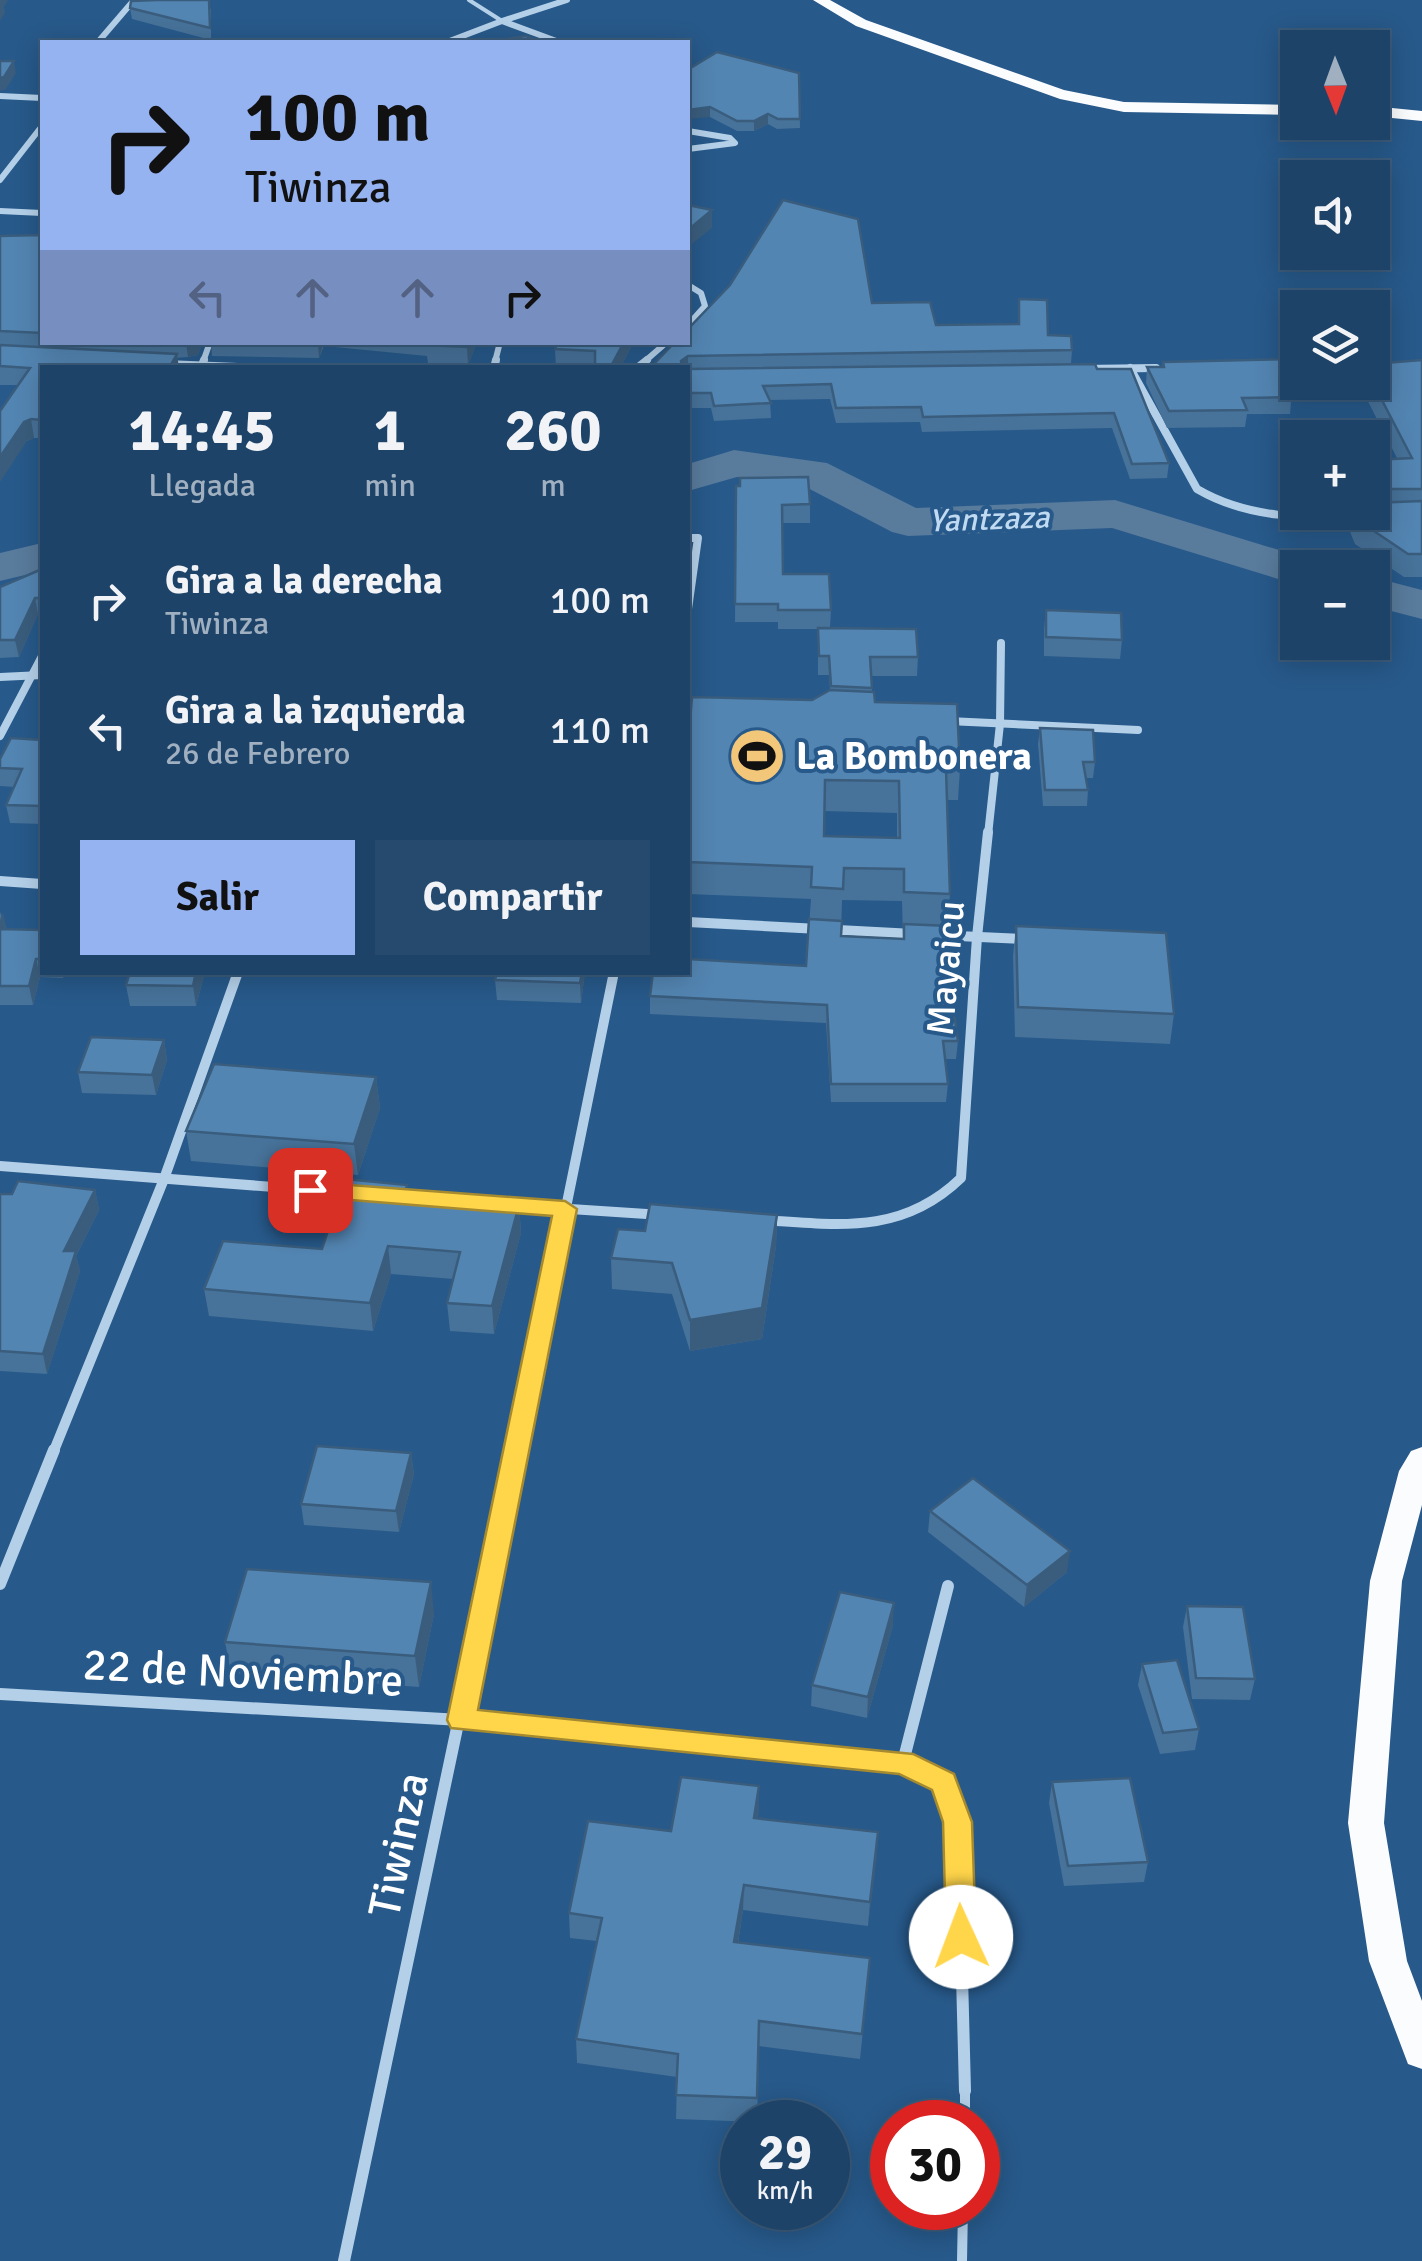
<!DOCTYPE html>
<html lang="es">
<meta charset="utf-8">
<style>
:root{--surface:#1d4368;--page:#254a6e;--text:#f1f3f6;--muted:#a0b0c0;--line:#3b5c7c;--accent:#95b2f1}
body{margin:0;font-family:Signika,sans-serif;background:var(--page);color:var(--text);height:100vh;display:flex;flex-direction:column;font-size:38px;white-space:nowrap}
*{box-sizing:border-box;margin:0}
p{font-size:32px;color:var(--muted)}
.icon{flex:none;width:55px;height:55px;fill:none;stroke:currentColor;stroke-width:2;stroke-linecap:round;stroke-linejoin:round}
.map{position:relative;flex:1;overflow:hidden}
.panel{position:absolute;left:40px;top:365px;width:650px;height:610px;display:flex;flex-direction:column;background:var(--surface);border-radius:0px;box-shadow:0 5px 25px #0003,0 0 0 2px var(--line)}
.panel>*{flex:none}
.top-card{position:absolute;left:40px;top:40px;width:650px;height:305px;border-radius:0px;box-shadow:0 5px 25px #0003,0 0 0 2px var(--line);background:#95b2f1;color:#111;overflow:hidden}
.needle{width:65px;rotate:179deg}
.tools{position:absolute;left:1280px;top:30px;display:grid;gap:20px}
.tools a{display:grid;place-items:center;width:110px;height:110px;border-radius:0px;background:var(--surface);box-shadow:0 5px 25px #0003,0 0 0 2px var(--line);font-size:50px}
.speed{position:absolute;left:720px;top:2100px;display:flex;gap:20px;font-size:50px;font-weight:700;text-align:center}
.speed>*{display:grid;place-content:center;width:130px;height:130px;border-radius:50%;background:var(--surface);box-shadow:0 5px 25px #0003,0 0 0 2px var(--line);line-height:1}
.speed small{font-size:25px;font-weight:400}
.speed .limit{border:15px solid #d22;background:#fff;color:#111}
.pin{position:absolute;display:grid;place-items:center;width:85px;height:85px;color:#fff;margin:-42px;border-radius:20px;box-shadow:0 5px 15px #0006}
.me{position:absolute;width:110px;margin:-55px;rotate:358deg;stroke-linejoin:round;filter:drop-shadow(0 0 8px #0008)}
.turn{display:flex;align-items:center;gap:35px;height:210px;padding:0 40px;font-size:45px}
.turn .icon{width:130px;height:130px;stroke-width:2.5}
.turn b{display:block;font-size:70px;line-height:85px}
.lanes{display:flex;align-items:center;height:95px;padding:0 40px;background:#0003;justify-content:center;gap:50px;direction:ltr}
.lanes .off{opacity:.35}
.eta{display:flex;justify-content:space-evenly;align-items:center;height:170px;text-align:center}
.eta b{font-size:60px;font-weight:700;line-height:70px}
.cta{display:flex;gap:20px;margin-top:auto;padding:20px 40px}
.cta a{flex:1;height:115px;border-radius:0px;background:var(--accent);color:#111;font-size:40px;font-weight:700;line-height:115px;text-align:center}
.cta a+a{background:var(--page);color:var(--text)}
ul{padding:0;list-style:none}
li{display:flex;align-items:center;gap:30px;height:130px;padding:0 40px}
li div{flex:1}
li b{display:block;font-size:38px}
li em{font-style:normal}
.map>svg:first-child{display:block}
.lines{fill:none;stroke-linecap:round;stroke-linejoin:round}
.river{fill:#597b9c;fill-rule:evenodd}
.service-far1{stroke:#b4d0e9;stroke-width:4}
.service{stroke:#b4d0e9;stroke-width:10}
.minor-far3{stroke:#b4d0e9;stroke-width:6}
.minor-far2{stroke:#b4d0e9;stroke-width:8}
.minor-far1{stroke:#b4d0e9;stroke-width:10}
.minor{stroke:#b4d0e9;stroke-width:12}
.trunk{fill:#fbfcfe;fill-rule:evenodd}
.wall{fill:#477299;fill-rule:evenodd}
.shaded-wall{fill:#3a5d7d}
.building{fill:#5385b2;stroke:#3a5d7d;stroke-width:2.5;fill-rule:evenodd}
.route{fill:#ffd54a;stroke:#a68a30;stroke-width:2.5}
.labels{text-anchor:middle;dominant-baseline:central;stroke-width:8;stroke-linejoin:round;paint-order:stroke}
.far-water-label{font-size:32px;font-style:italic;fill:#c0daf1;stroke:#27598a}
.poi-label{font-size:38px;font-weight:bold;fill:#fff;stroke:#27598a;text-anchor:start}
.street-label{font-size:38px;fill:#fff;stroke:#27598a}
.near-street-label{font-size:45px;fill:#fff;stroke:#27598a}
</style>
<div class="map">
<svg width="1422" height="2261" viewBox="0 0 1422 2261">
<rect width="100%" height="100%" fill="#27598a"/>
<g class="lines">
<!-- river -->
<g class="river">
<path d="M734 450 827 463 916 508 1115 500 1315 561 1319 568H1298V585L1112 528 908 536 892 532 800 484 737 477 688 491V464Z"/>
<path d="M42 543V571L0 581V553Z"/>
<path d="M1372 577 1422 590V619L1372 606Z"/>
</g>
<!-- service-far1 -->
<path class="service-far1" d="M469 0 502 21"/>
<!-- service -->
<g class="service">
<path d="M965 2091V2122"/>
<path d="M962 2261 963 2208"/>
</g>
<!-- minor-far3 -->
<g class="minor-far3">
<path d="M98 42 134 0"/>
<path d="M447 42 502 21"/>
<path d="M559 42 502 21 567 0"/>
<path d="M0 96 42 98"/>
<path d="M688 131 730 138 735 143 688 149"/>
<path d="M0 180 42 126"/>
<path d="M0 211 42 213"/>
<path d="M688 285 701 293 705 306 688 325"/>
<path d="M203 362 210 342"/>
<path d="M495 362 500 342"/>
<path d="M644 362 667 342"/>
</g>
<!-- minor-far2 -->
<g class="minor-far2">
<path d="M166 364 262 368"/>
<path d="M202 365 204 360"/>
<path d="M494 368 496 360"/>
<path d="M637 368 647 360"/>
<path d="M1130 368 1197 489C1248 519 1305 518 1362 517"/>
<path d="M1083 369 1156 368"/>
<path d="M688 538H698L688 609"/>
<path d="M0 677 42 675"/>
<path d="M948 721 1138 730"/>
<path d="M0 736 42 656"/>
<path d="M988 835 1000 724 1001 643"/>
</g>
<!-- minor-far1 -->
<g class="minor-far1">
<path d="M0 881 42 884"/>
<path d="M688 922 914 934"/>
<path d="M936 935 1023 939"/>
<path d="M0 1166 352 1193"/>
<path d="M509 1205 662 1215"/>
<path d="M763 1220C839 1225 902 1235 961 1178L977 937 988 832"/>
<path d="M53 1453 164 1179 238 972"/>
<path d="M516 1453 614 972"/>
</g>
<!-- minor -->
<g class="minor">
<path d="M0 1584 54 1450"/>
<path d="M0 1694 461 1720 903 1762 944 1783 958 1822 965 2091"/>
<path d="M903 1762 948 1586"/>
<path d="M344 2261 516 1450"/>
</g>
<!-- trunk -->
<g class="trunk">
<path d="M813 0H830L866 20 1064 90 1124 102 1298 105V115L1124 112 1060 99 856 26Z"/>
<path d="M1372 106 1422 111V121L1372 116Z"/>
<path d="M1422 1447V1505L1402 1581 1384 1823 1407 1961 1422 2001V2069L1408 2064 1369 1961 1348 1823 1370 1581 1399 1471 1411 1451Z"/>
</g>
</g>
<!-- wall -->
<g class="wall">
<path d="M130 8 211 9V40L132 19Z"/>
<path d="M799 73 800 128 777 129 768 124 754 131H737L710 117 688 87Z"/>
<path d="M42 235V342H203L198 355 188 357 42 368V438H34L27 441 18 385H0V236Z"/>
<path d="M1019 299 1048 335 1072 350 1071 364 1097 369 1169 463 1167 478 1130 479 1112 428 922 432 920 422 836 423 830 399 770 400 771 418 714 421 711 408H688V368H650L872 303 936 325 1018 324Z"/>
<path d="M211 342H477L468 365 428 363 427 356 324 346 319 358 212 356Z"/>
<path d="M558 342H634L620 368H556L555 349Z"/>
<path d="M1422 360V577H1404L1355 544 1348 527 1350 512H1372V460L1397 458 1360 386 1361 382H1372V364Z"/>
<path d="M1163 362 1342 385 1339 401 1291 402 1290 414H1247L1245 427 1167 428 1146 383 1147 367H1162Z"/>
<path d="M736 486 810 504V523H782L783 574 831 610 830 628 918 657 917 676H872V692L875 702 960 769 958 800H947L950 894 948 926 950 985 958 1041 956 1059H945L948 1084 946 1102H831L826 1023 650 1014V996L806 966 811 899 688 894V747L812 700 830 690 829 675H818V629H778V622H735ZM824 811 897 813V838L824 836ZM842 900 902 901 903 939 841 936Z"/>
<path d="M42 569V614H38L19 657 0 658V587Z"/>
<path d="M1046 610 1122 640 1120 659 1044 656V629Z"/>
<path d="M1040 728 1095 762 1093 778H1086L1088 790 1087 806H1043L1038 744Z"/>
<path d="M42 740V824L10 823 6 805 14 787 0 786V759Z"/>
<path d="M0 912 7 929 42 930V972H65L63 978 40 977 33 1005H0Z"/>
<path d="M1016 926 1174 1014 1170 1044 1015 1037 1013 956Z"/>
<path d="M205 972 196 1006H130L126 985Z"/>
<path d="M585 972 581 1003 497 1000 495 980Z"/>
<path d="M164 1040 167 1060 156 1095 82 1093 78 1072Z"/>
<path d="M376 1077 380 1108 358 1175 191 1161 186 1131Z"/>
<path d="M95 1190 99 1210 76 1256 80 1271 47 1374 0 1371V1194Z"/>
<path d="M408 1196 519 1205 521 1233 494 1334 450 1331 447 1303 453 1279 391 1274 373 1331 209 1316 204 1289 322 1249Z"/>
<path d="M777 1215 776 1246 762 1339 690 1351 672 1294 612 1289 611 1258 645 1231Z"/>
<path d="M411 1453 414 1474 399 1532 304 1525 301 1504Z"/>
<path d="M930 1511 1067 1572 1024 1607 928 1532Z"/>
<path d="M1187 1606 1255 1679 1250 1700 1192 1699 1183 1627Z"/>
<path d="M434 1614 419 1687 231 1673 225 1642Z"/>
<path d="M893 1625 867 1718 811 1706 812 1685Z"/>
<path d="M1142 1664 1199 1729 1195 1750 1160 1754 1138 1685Z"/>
<path d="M1052 1782 1148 1862 1144 1882 1064 1886 1049 1803Z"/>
<path d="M759 1786 758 1818 878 1832 868 1926 743 1910 738 1943 868 1983 860 2059 759 2046 757 2122 676 2119 677 2077 577 2063 576 2039 597 1941 570 1938 569 1913 671 1831Z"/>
</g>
<!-- shaded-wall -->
<g class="shaded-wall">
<path d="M0 0H8L4 7 5 13 0 21Z"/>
<path d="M14 61 16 73 6 89 0 91V78Z"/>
<path d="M710 107V117L688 119V110Z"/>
<path d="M768 114V124L754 131V121Z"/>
<path d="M712 210V228L688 247V230Z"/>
<path d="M186 342H203L198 355 188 357Z"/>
<path d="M318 342H324L319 358Z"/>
<path d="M469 342H477L468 365 467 347Z"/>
<path d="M624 342H634L620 368H610Z"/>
<path d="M177 354 179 368H169Z"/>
<path d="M688 356V371V368H681V361Z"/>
<path d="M31 419 34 438 27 441 0 482V457L24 422Z"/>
<path d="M35 598 38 614 19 657 15 640Z"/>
<path d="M3 912 7 931 0 947V920Z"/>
<path d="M36 959 40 977 33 1005 29 986Z"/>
<path d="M196 972H205L196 1006 193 986Z"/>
<path d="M582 972H585L581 1003 580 983Z"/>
<path d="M164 1040 167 1060 156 1095 152 1075Z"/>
<path d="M376 1077 380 1108 358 1175 354 1144Z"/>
<path d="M95 1190 99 1210 76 1256 80 1271 47 1374 43 1354 64 1251Z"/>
<path d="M519 1205 521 1233 494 1334 492 1306Z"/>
<path d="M777 1215 776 1246 762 1339 690 1351V1320Z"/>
<path d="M388 1246 391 1274 373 1331 370 1303Z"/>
<path d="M411 1453 414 1474 399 1532 396 1511Z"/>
<path d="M1070 1551 1067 1572 1024 1607 1027 1585Z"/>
<path d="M431 1582 434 1614 419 1687 415 1656Z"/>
<path d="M894 1603 893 1625 867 1718 868 1697Z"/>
<path d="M759 1786V1811L754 1843V1818Z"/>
<path d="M878 1832 877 1857 868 1926 870 1902Z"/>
<path d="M744 1885 743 1910 734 1967V1942Z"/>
</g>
<!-- building -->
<g class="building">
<path d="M157 0H209L210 28 130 8 131 1Z"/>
<path d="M526 36 540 42H488Z"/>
<path d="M717 52 799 73 800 119H778L768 114 754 121H737L710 107 688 110 689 69Z"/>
<path d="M0 61H14L4 77 0 78Z"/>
<path d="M783 200 858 219 872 303 930 302 936 325 1019 324V299L1047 300 1048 335 1071 336 1072 350 688 356 681 361 683 368H650L675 342H688V329L730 285Z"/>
<path d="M688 205 712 210 688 230Z"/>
<path d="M42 235V333L0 331V236Z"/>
<path d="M427 342H469L467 347 426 345Z"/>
<path d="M558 342H624L610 368H595V351L555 349Z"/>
<path d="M0 345 177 354 169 368H42V420L31 419 24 422 0 457V411L30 368 0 366Z"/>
<path d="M1298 359V382H1341L1342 385 1287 386 1292 397 1242 398 1247 410 1169 411 1147 367H1164L1163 362Z"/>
<path d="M1422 360V489H1372V460L1412 458 1372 381V364Z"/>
<path d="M1095 364 1097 369H1131L1169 463 1132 464 1114 413 923 417 921 407 836 408 831 384 763 386 771 403 714 406 711 393H688V369Z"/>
<path d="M808 477 810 504 782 505 783 574H829L831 610H778V604H735L736 486H740V478Z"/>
<path d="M1422 501V554H1408L1359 521 1355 512H1372V503Z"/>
<path d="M42 569V598H35L15 640H0V587Z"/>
<path d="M1046 610 1121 613 1122 640 1046 637Z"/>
<path d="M818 628 916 629 918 657H870L872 688 831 686 829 656H819Z"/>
<path d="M830 690 874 692 875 702 957 704 960 769H946L950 894 904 892V869L844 868 843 889 811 887 812 867 688 862V747L692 697 812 700ZM825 780 899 781 900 838 824 836Z"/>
<path d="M1040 728 1093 730 1095 762H1083L1088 790H1045Z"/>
<path d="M11 738 42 740V806L6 805 22 769 0 768V759Z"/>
<path d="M809 919 842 921 841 936 904 939V924L949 926 950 985 958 1041H943L948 1084H831L827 1005 650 996 653 972H688V959L806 966Z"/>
<path d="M1016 926 1166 933 1174 1014 1018 1007Z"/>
<path d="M0 929 42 930V959H36L29 986H0Z"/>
<path d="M130 972H196L193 986 126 985Z"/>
<path d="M497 972H582L580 983 495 980Z"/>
<path d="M91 1037 164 1040 152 1075 78 1072Z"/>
<path d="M214 1064 376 1077 354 1144 186 1131Z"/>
<path d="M345 1179 407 1185 404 1196 519 1205 492 1306 447 1303 460 1252 388 1246 370 1303 204 1289 223 1241 322 1249Z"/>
<path d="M18 1181 95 1190 64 1251H76L43 1354 0 1351V1194H12Z"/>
<path d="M650 1204 777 1215 762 1308 690 1320 672 1263 611 1258 618 1229 645 1231Z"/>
<path d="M317 1446 411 1453 396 1511 301 1504Z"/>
<path d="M973 1478 1070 1551 1027 1585 930 1511Z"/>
<path d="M247 1569 431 1582 415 1656 225 1642Z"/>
<path d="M840 1592 894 1603 868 1697 812 1685Z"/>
<path d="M1187 1606 1243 1607 1255 1679 1196 1678Z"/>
<path d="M1177 1660 1199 1729 1163 1733 1142 1664Z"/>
<path d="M681 1777 759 1786 754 1818 878 1832 870 1902 744 1885 734 1942 870 1958 862 2034 759 2021 757 2098 676 2095 678 2054 576 2039 602 1918 569 1913 588 1821 671 1831Z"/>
<path d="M1130 1778 1148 1862 1068 1866 1052 1782Z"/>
</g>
<!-- route -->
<path class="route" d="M310 1182 565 1201 577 1209 478 1710 913 1754 954 1774 972 1822 976 1937 972 1947 961 1951 950 1947 946 1937 943 1822 932 1790 899 1774 451 1728 447 1720 552 1216 301 1196 298 1190Z"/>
<!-- icons -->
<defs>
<g id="stadium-disc" transform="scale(2.875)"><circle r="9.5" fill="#f2c779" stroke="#27598a"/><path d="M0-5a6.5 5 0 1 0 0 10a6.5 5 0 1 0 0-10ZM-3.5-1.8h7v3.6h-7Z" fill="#111"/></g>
</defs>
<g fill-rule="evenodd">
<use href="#stadium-disc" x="757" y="756"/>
</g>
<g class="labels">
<!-- far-water labels -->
<g class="far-water-label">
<text transform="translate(989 519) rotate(-2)">Yantzaza</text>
</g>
<!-- poi labels -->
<g class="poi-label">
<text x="796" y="756">La Bombonera</text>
</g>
<!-- street labels -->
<g class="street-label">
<text transform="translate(946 968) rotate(-85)">Mayaicu</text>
</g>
<!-- near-street labels -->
<g class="near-street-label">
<text transform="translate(243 1673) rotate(3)">22 de Noviembre</text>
<text transform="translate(399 1845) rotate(-78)">Tiwinza</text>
</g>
</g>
</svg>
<div class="tools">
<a><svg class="needle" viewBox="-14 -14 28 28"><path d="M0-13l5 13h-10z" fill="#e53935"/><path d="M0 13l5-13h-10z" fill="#a0b0c0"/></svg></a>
<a><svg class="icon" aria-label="sound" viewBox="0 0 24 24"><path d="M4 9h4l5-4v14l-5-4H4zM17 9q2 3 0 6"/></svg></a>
<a><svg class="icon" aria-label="layers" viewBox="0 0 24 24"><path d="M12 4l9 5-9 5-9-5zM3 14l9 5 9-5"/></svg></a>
<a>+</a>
<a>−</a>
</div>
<div class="speed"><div>29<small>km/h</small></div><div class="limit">30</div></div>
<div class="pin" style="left:310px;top:1190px;background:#d93025"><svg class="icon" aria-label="arrive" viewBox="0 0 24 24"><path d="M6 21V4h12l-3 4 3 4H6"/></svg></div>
<svg class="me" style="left:961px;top:1937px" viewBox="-20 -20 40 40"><circle r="19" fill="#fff"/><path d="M0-13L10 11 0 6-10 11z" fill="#ffd54a"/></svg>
<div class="top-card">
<div class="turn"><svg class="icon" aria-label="right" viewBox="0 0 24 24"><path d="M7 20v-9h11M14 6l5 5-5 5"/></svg><div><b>100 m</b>Tiwinza</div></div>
<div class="lanes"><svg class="icon off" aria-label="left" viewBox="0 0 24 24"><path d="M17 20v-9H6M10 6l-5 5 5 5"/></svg><svg class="icon off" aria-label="ahead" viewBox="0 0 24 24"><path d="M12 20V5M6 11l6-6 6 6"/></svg><svg class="icon off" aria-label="ahead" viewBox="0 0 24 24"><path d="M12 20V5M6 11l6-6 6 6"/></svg><svg class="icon" aria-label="right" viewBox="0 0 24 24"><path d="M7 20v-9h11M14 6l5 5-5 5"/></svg></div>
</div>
<section class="panel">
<div class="eta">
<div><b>14:45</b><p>Llegada</p></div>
<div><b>1</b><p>min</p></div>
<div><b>260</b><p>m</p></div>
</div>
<ul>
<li><svg class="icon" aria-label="right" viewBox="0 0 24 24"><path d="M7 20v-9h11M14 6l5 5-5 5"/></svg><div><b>Gira a la derecha</b><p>Tiwinza</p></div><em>100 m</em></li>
<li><svg class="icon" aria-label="left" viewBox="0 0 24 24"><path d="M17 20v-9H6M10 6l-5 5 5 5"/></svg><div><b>Gira a la izquierda</b><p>26 de Febrero</p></div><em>110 m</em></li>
</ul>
<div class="cta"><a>Salir</a><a>Compartir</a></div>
</section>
</div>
